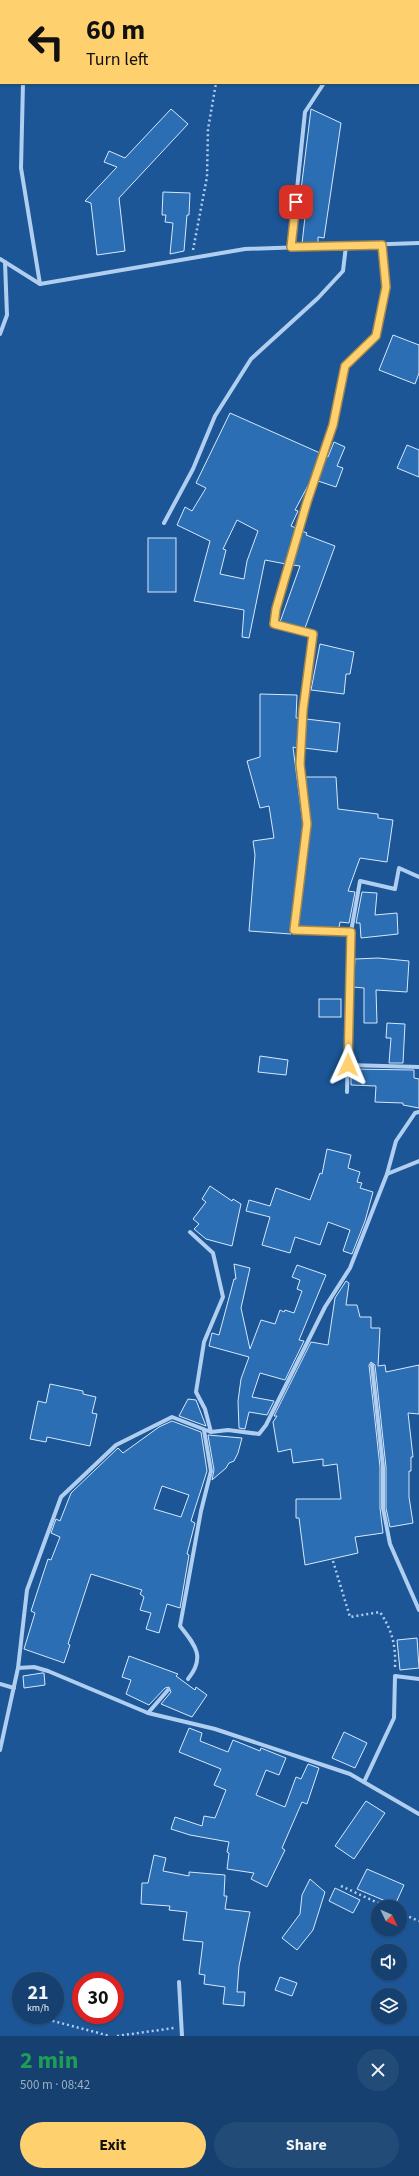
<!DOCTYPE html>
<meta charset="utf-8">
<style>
:root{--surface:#154070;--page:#224b78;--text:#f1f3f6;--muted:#9dafc3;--line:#345983;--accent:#ffd06e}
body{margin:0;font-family:"Source Sans 3",sans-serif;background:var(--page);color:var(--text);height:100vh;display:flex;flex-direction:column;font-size:15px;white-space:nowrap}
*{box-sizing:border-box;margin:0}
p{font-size:13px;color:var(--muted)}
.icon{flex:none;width:22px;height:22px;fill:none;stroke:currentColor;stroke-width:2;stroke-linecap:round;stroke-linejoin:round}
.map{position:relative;height:2036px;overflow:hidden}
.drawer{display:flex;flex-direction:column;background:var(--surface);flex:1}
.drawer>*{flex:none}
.guide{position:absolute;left:0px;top:0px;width:419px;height:84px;box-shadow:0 1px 3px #0004,0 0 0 1px var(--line);background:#ffd06e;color:#111;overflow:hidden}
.needle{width:26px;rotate:134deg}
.tools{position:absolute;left:371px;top:1900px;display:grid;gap:8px}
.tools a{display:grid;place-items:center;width:36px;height:36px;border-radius:50%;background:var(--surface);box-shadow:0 1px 3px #0004,0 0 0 1px var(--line);font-size:20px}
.speed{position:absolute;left:12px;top:1972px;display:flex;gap:8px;font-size:20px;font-weight:700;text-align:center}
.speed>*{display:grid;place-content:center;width:52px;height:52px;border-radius:50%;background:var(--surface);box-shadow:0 1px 3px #0004,0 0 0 1px var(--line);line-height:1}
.speed small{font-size:10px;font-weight:400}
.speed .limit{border:6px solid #d22;background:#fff;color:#111}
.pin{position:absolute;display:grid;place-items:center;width:34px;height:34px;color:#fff;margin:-17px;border-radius:8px;box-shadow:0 2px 6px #0006}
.me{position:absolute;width:44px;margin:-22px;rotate:1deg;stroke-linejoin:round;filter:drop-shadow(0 0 3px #0008)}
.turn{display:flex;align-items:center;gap:14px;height:84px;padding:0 20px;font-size:18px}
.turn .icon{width:52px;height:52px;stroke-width:2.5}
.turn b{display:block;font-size:28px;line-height:34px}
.round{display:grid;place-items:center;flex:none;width:42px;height:42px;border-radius:21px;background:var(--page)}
.summary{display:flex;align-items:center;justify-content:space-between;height:68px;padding:0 20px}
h1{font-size:24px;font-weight:700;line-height:30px;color:#1e9e55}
.cta{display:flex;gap:8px;margin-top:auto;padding:8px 20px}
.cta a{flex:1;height:46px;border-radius:24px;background:var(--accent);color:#111;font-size:16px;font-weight:700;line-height:46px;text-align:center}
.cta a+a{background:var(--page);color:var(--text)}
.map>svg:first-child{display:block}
.building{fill:#2b6eb4;stroke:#d6e8fb;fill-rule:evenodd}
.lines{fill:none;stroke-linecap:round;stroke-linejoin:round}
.path{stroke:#b0cff0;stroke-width:2.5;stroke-dasharray:2 3;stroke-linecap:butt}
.minor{stroke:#b0cff0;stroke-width:4}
.route-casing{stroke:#a68748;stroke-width:10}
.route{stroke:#ffd06e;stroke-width:7}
</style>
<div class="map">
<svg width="419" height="2036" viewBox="0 0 419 2036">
<rect width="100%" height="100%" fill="#1c5696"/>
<!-- building -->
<g class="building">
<path d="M171 109 188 124 119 198 125 251 97 255 91 203 85 201 117 167 104 162 109 151 125 158Z"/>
<path d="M311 109 341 123 324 238 318 237V243L302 244 307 199 300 198Z"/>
<path d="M163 192 190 193 189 215H187L184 251 170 254 173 223 165 222 166 215H162Z"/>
<path d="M393 335 419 345V373L415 384 379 370Z"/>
<path d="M230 413 320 453 312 478 295 510 298 511 291 526 296 528 286 564 265 560 249 638 242 637 244 610 194 601 210 541 177 525 185 507 192 511 206 488 196 483ZM237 520 258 531 247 561 244 579 220 574 226 550 223 549Z"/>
<path d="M334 442 345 447 337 466 343 468 336 487 318 481 326 456 328 457Z"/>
<path d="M407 445 419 450V477L397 468Z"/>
<path d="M302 531 307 533 306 535 335 546 305 628 280 622 300 566 293 565Z"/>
<rect x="148" y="538" width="28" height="54"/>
<path d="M320 644 354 652 350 674H346L344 694 311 690Z"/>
<path d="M260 694 297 695 296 718H299L297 748 293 747 303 824 291 934 249 931 255 855 253 841 274 838 269 806 260 808 247 761 260 757Z"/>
<path d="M306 719 340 723 337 752 304 748Z"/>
<path d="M305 777H336L338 809 378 814V818L393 820 387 862 360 858 348 891 355 892 349 923 340 922 339 928 298 927 310 824Z"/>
<path d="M362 892 377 893 375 915 397 913 398 934 361 938 360 923H356Z"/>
<path d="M378 958 409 961 407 992 376 990 377 1023H364V988L353 987 355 959Z"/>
<rect x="319" y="999" width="22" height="18"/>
<path d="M387 1023 405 1024 403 1063H389L391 1038H386Z"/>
<path d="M260 1056 288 1060 286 1075 258 1072Z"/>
<path d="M351 1069 414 1070V1078L419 1079V1108L403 1105V1103L375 1102 376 1086 351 1085Z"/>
<path d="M327 1149 351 1155 348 1168 360 1172 357 1182 362 1183 360 1188 373 1192 365 1221 352 1254 343 1251 350 1230 328 1222 320 1245 295 1237 290 1253 262 1245 270 1217 246 1211 249 1200 270 1206 276 1188 310 1200 320 1173 322 1174Z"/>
<path d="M210 1186 232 1201 233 1199 241 1204 232 1246 206 1239 194 1229 199 1224 193 1219 206 1202 202 1199Z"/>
<path d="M234 1264 250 1268 241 1308 250 1349 261 1320 275 1324 280 1310 284 1312 285 1310 294 1313 302 1291 297 1289 300 1280 292 1277 297 1265 326 1275 299 1340 304 1341 285 1380 260 1373 252 1397 274 1401 267 1415 249 1412 245 1429 239 1428 238 1401 241 1379 249 1357 209 1346 212 1333 219 1335 234 1279H236Z"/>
<path d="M346 1281 349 1283 346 1305H357L360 1317H371V1328H380L378 1366 385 1365 386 1372 419 1365V1414L408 1413 413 1457H411V1471H409V1497L413 1523 390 1527 386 1508V1467L375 1365 371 1362 369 1365 380 1467V1508L383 1533 355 1537 358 1553 305 1565 299 1518H296V1499H341L337 1464 323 1466V1459L293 1463 291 1449 278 1452 273 1422 277 1416H274L311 1342 328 1345 335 1298Z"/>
<path d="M50 1384 83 1391V1394L96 1397 92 1413 97 1414 90 1446 47 1437 46 1442 30 1439 38 1401 46 1403Z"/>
<path d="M188 1399 196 1400 206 1426 179 1416Z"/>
<path d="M172 1421 201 1432 207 1471 191 1521 195 1523 187 1554 189 1555 180 1608 167 1604 159 1633 146 1629 151 1613 140 1610 144 1597 140 1594 142 1590 91 1574 68 1644 70 1645 64 1663 24 1649 35 1613 31 1611 48 1559 51 1560 60 1537 51 1533 56 1519 60 1521 71 1493 118 1448 123 1453 159 1427ZM162 1486 189 1495 181 1517 154 1509Z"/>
<path d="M208 1435 242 1438 238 1453 234 1461 229 1463 226 1468 212 1480 214 1470Z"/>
<path d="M417 1638 419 1668 400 1670 397 1640Z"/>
<path d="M129 1656 178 1674 176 1676 195 1690 196 1687 207 1695 192 1717 161 1704 171 1692 169 1687 165 1688 149 1705 126 1694 131 1680 122 1677Z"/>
<path d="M42 1673H44L45 1685 24 1688 23 1676Z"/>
<path d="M189 1728 202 1733 200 1741 228 1752 233 1740 260 1751 261 1748 286 1758 279 1775 266 1770 256 1795 285 1807 296 1777 301 1779 308 1764 319 1768 307 1804 302 1802 282 1848 285 1850 267 1887 251 1879 254 1873 227 1869 229 1853 227 1852 229 1842 190 1835 171 1829 175 1817 202 1826 204 1816 215 1818 226 1790 214 1785 221 1769 179 1752Z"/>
<path d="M344 1732 367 1743 355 1768 332 1758Z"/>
<path d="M366 1801 385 1813 354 1859 335 1846Z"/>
<path d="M154 1855 166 1858 163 1871 189 1876V1872L225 1875 224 1896H227L225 1909 250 1912 239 1966 237 1992H245L244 2006 223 2004 225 1987 204 1984 205 1975 199 1974 203 1942 183 1940 187 1912 169 1910 170 1906 141 1904 142 1883H148Z"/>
<path d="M367 1869 404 1885 395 1905 357 1889Z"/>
<path d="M310 1879 325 1892 313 1930 297 1950 282 1938 300 1914 302 1895Z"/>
<path d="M335 1888 360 1900 353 1913 329 1901Z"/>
<path d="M280 1977 297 1983 292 1996 275 1990Z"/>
</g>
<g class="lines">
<!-- path -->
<g class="path">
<path d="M227 1V0"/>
<path d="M193 250 207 177 208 129 216 83"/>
<path d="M333 1561 350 1617 380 1612C392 1630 396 1645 395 1667"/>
<path d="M341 1886 387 1907"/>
<path d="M400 1913 419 1921"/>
<path d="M38 2017 110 2036"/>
<path d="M117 2036 174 2028"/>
</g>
<!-- minor -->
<g class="minor">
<path d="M83 1 84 0"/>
<path d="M364 1V0"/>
<path d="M23 83 21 168 40 284"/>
<path d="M291 247 305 112 324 83"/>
<path d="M0 259 40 284 245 249 419 243"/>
<path d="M0 334 7 315 5 262"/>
<path d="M164 523 193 469 215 416 251 359 318 298 343 271 346 246"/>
<path d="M351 932 294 930 307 824 300 764 303 710 313 634 274 624 276 609 307 503 333 425 345 366 376 336 386 287 382 245"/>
<path d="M348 1065 419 1067"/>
<path d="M347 1092 351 932 360 881 395 889 399 868 419 877"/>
<path d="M387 1174 396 1141 415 1113 419 1112"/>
<path d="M190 1232 213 1253 223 1297 204 1342 196 1392 205 1409 211 1432"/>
<path d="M372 1365 383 1467V1508L390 1544 419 1610"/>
<path d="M18 1668 34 1667 48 1671 148 1713 215 1729 350 1774 419 1814"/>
<path d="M188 1679C206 1657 195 1645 180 1626L201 1511 211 1471 204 1430"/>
<path d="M0 1684 14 1688"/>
<path d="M148 1713 168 1690"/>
<path d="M0 1750 18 1668 27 1590 61 1497 116 1445 172 1417 211 1432 228 1430 259 1434 266 1425 325 1307 350 1268 387 1174 419 1161"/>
<path d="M364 1782 394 1718 395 1676 419 1679"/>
<path d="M179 1982 182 2036"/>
</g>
</g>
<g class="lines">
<!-- route casing -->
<g class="route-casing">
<path id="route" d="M296 202 291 247 382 245 386 287 376 336 345 366 333 425 307 502 276 609 274 624 313 634 303 710 300 764 307 824 294 930 351 932 348 1065"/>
</g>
<!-- route -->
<use href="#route" class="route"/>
</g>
</svg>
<div class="tools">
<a><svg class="needle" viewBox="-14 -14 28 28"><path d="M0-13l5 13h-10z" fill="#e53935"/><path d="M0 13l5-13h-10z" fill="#9dafc3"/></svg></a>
<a><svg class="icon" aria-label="sound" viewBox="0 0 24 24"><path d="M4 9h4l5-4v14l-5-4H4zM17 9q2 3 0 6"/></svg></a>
<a><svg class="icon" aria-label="layers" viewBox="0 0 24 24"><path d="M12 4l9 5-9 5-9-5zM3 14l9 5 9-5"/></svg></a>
</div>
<div class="speed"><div>21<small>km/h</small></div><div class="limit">30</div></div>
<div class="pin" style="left:296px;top:202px;background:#d93025"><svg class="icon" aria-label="arrive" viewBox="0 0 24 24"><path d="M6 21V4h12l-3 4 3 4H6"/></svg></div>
<svg class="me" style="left:348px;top:1065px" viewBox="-20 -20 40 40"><path d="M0-17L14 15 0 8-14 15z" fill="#ffd06e" stroke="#fff" stroke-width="4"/></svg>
<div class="guide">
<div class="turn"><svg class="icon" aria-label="left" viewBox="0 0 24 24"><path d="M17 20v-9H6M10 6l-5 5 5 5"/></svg><div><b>60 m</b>Turn left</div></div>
</div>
</div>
<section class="drawer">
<div class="summary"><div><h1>2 min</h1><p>500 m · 08:42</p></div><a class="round"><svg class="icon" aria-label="close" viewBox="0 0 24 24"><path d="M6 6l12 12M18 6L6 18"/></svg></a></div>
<div class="cta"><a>Exit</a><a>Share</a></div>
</section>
